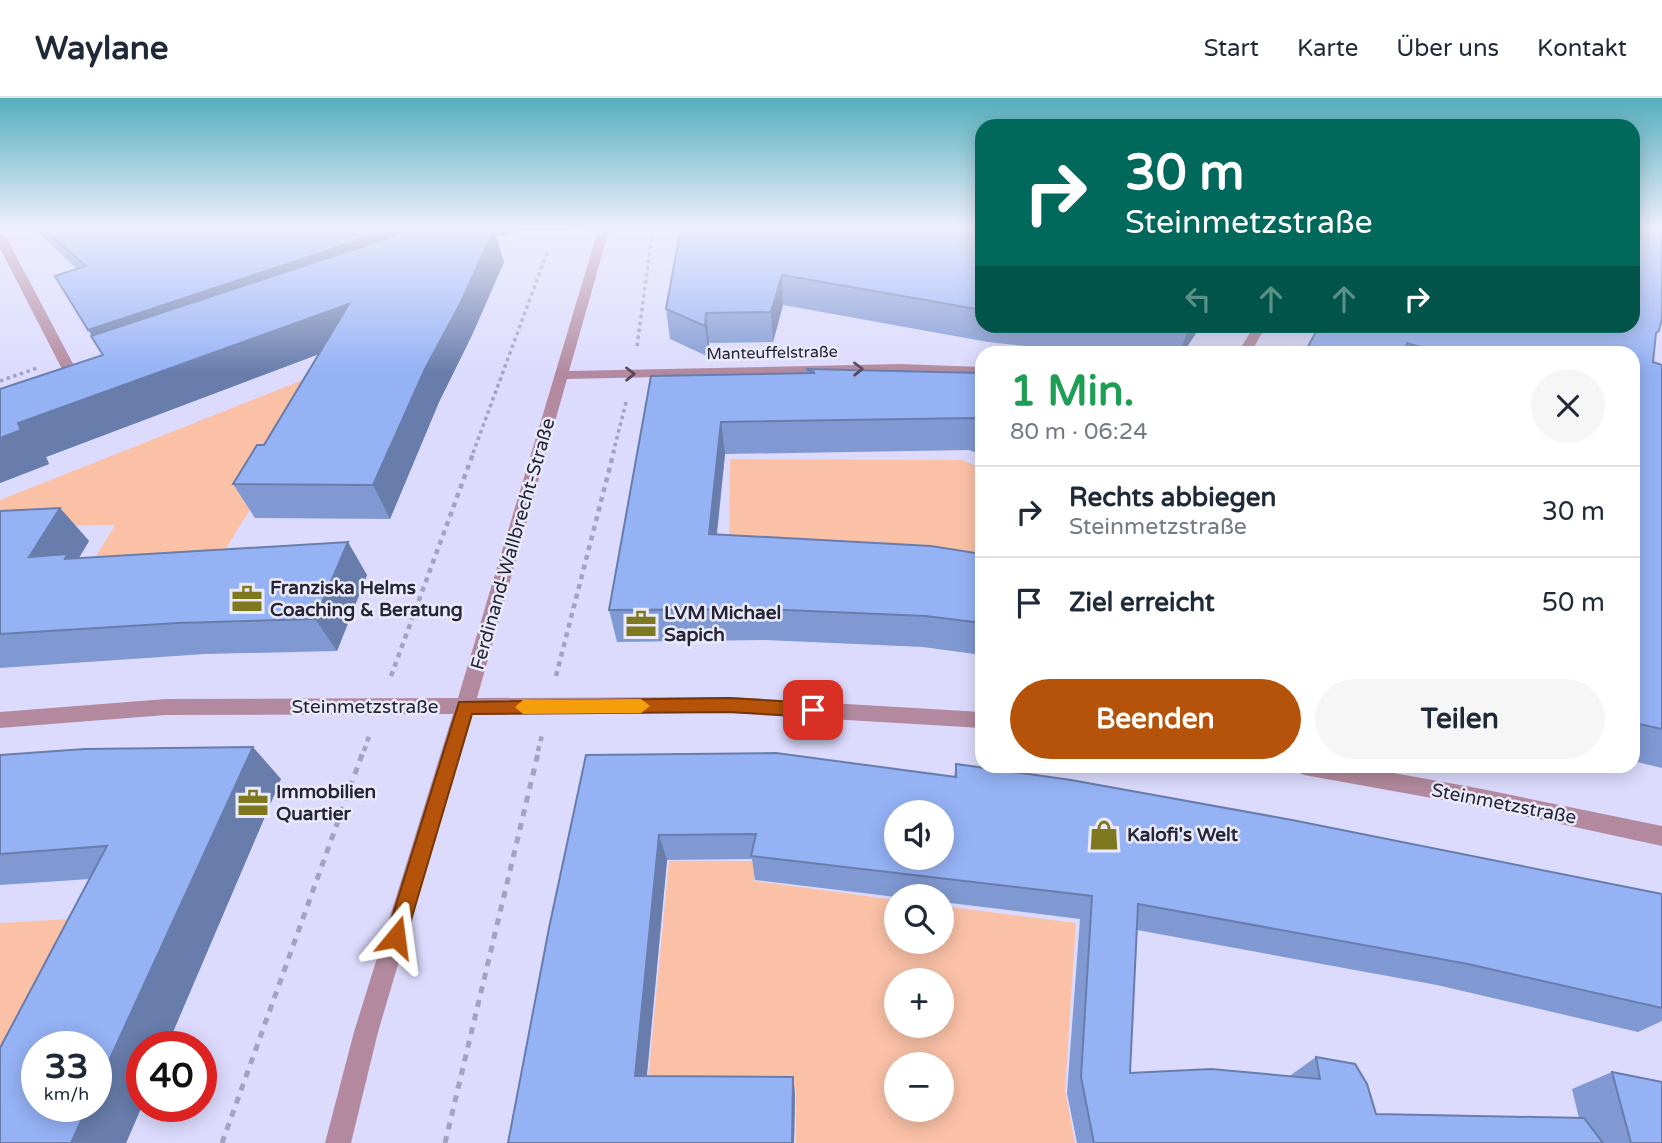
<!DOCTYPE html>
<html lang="de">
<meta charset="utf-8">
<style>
:root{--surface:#fff;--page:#f6f6f7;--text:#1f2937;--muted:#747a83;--line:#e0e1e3;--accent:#b45309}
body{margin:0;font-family:"Varela Round",sans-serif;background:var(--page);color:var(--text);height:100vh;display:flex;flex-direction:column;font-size:26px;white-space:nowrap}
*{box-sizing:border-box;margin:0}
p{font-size:23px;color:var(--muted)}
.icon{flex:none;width:38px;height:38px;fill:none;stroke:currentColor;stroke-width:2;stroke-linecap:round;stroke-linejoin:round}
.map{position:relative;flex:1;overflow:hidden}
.drawer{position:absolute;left:975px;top:248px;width:665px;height:427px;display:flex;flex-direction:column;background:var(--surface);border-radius:21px;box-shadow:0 4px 18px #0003}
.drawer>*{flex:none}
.banner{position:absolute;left:975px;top:21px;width:665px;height:214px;border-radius:21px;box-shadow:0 4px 18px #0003;background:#00695c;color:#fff;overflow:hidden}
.tools{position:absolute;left:884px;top:702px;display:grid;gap:14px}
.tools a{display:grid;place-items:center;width:70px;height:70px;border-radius:50%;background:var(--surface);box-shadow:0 4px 18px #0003;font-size:35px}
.speed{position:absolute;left:21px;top:933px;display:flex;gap:14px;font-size:35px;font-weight:700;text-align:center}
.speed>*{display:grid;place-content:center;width:91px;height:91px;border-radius:50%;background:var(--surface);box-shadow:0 4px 18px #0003;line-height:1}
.speed small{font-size:18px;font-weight:400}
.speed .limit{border:10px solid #d22;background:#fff;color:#111}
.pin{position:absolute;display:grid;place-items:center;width:60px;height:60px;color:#fff;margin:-30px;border-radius:14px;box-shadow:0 4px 10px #0006}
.me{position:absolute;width:77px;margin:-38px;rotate:16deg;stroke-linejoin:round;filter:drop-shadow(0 0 5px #0008)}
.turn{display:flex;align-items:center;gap:24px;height:147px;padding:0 35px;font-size:32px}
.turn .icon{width:91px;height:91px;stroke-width:2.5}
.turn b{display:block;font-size:49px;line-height:60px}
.lanes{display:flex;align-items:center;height:66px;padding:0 35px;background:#0003;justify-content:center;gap:35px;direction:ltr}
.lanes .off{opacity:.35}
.round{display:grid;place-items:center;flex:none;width:74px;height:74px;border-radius:37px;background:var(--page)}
.summary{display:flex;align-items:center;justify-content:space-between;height:119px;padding:0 35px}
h1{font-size:42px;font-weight:700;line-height:52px;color:#1e9e55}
.cta{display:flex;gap:14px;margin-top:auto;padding:14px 35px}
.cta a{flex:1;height:80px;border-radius:42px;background:var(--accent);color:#fff;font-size:28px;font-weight:700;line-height:80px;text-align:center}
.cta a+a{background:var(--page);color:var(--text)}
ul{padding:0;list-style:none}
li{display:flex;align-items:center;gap:21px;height:91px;padding:0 35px;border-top:2px solid var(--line)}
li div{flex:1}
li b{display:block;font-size:26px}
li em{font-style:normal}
header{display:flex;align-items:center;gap:42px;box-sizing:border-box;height:98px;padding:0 35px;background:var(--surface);border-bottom:2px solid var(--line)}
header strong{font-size:33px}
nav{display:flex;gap:38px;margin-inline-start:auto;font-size:24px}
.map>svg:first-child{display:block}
.green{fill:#fac1a7;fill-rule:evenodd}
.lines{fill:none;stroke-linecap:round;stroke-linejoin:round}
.path-far2{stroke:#a3a2bf;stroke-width:3.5;stroke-dasharray:3.5 3.5;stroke-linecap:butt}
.path-far1{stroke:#a3a2bf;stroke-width:4.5;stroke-dasharray:5 5;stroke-linecap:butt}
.path{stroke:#a3a2bf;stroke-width:5;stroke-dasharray:7 7;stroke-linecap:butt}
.minor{fill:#b2899e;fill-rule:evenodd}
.wall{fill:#8099d3}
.shaded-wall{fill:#687dac}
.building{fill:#95b2f5;stroke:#687dac;stroke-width:2;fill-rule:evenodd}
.oneway{stroke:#57485a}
.route{fill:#b45309;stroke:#753606;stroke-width:2}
.slow{fill:#f59e0b}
.labels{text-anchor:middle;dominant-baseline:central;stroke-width:5;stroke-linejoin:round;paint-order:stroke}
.far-street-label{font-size:16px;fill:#262535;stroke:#eaeafb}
.street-label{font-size:19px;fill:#262535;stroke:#eaeafb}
.poi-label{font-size:19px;font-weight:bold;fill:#262535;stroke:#eaeafb;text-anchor:start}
</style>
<header>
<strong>Waylane</strong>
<nav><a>Start</a><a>Karte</a><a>Über uns</a><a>Kontakt</a></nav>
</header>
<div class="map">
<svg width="1662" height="1045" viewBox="0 0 1662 1045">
<rect width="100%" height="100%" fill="#dcdbfd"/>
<!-- green -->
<g class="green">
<path d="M338 268 219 462 93 463 115 427 29 428 0 464V402Z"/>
<path d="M730 361 962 362 982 371V475L729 460Z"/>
<path d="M669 763H758L754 783 896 802V844H942V808L1076 825 1065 992 1075 1045H796V992L647 993ZM896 882H942V928H896ZM896 966H942V1012H896Z"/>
<path d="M103 819 0 1012V825Z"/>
</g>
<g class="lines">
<!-- path-far2 -->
<g class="path-far2">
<path d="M637 248 653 129"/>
<path d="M0 283 37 270"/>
<path d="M473 355 547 155"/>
<path d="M613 355 627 301"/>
</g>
<!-- path-far1 -->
<g class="path-far1">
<path d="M391 578 474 353"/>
<path d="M556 578 614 353"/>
<path d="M364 653 369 638"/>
<path d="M538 653 542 637"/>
</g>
<!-- path -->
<g class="path">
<path d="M222 1045 364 651"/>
<path d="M445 1045 539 651"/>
</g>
<!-- minor -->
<g class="minor">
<path d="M514 129H593L587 132 522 133 473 145 467 142Z"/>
<path d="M599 129H610L569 273 901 266 982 269V277L901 274 567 281 477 600 729 599 982 614V630L729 615 472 616 378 934 351 1045H325L354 934 453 616 166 617 0 630V614L166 601 458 600Z"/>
<path d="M0 136 6 139 80 279 78 282 73 283 66 279 0 150Z"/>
<path d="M1254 228H1266L1250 256H1237Z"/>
<path d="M1294 668H1355L1482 691 1662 728V748L1482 709 1304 677 1297 674Z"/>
</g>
</g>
<!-- wall -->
<g class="wall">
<path d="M35 129H491L494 131 504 164 472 237 439 304 390 421 255 420 233 386 264 347 319 256 46 359 49 366 0 385V291L103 257 92 238 77 171 42 138Z"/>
<path d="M681 129H982V228H1201L1182 256H1102L988 244 783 207 773 244 709 245V259L670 241 666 211Z"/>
<path d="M1314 228H1633L1659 233 1655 238 1653 264 1662 267V670L1633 663V256H1304L1316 233 1312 232Z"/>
<path d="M806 271 982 275V357L969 352 725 356 717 437 982 456V557L923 549 765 542 617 544 609 512 651 278 806 275Z"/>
<path d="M60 410 89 443 79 460 367 477 337 553 205 556 0 570V413Z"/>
<path d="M0 657 281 681 167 948H142V1008L126 1045H0L90 781 0 787Z"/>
<path d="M586 657 954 679 956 666 1662 796V923L1638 934 1437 887 1137 832 1130 975 1291 978V977L1316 959 1376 1016 1579 1020 1572 991 1612 974 1662 1045H1077L1067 995 1080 821 942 804V798H896V799L755 782 752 761 667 762 647 978 795 995 794 1045H508Z"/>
</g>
<!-- shaded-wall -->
<g class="shaded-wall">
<path d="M398 129H425L108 261 88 232Z"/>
<path d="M494 131 504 164 472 237 439 304 390 421 373 387 425 271Z"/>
<path d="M782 177 783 207 773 244 771 214Z"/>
<path d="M349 206 364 239 46 359 49 366 0 385V340L18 325Z"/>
<path d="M706 215 709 245V259L705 228Z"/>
<path d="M1191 228H1201L1182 256H1180L1187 233Z"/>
<path d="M721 324 725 356 713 468 709 436Z"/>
<path d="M60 410 89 443 75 466 29 459Z"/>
<path d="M348 444 367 477 337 553 315 521Z"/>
<path d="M253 649 281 681 167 948H142V1008L126 1045H71L88 1008H96V991Z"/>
<path d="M659 737 667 762 645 995 635 978Z"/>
<path d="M793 979 795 995 794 1045H792Z"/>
</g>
<!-- building -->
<g class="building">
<path d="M42 129H398L88 232 55 178 86 168Z"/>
<path d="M422 129H491L494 131 461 204 425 271 373 387 233 386 257 347H264L349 206 18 325 21 332 0 340V291L103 257 91 238Z"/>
<path d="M681 129H982V212L782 177 771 214 706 215 705 228 666 211Z"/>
<path d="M1633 129H1662V220L1659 233 1656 235 1653 264 1662 267V631L1634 625 1633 620V256H1496L1490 254V256H1443L1407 245 1404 256H1304L1319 228H1633Z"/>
<path d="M1133 228H1191L1187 233Z"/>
<path d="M806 271 982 275V322L974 320 721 324 709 436 931 448 982 456V525L926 518 762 511 609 512 651 278 815 275Z"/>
<path d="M60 410 29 459 67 456 65 461 348 444 315 521 178 525 0 536V413Z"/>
<path d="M253 649 96 991V948H37V1008H88L71 1045H0V950L107 748 0 756V657L85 651Z"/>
<path d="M776 655 956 679V666L1071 682 1292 722 1662 796V910L1468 866 1138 806 1130 975 1211 971 1320 981 1316 959 1355 966 1367 986 1376 1016 1584 1020 1603 1045H1094L1081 979 1092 798 751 758 756 736 659 737 635 978 793 979 792 1045H508L549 830 586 657ZM896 714H942V760H896Z"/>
<path d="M1612 974 1662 984V1045H1631Z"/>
</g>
<!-- one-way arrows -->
<defs><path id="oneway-chevron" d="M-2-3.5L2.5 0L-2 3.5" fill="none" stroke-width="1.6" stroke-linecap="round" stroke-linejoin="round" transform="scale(1.75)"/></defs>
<g class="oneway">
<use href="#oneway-chevron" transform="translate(858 271) rotate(-1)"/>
<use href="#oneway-chevron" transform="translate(630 276) rotate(-1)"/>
</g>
<!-- sky -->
<linearGradient id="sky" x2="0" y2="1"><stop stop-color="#54aebc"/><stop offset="0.47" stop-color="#efeffe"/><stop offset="1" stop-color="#efeffe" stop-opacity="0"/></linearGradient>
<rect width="1662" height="275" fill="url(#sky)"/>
<!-- route -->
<path class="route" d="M729 600 813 605 821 612 813 619 729 614 472 616 406 839 403 846 396 849 389 846 386 839 459 604Z"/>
<!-- slow -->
<path class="slow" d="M641 601 650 608 641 615 523 616 515 609 523 602Z"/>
<!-- icons -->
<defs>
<g id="office-bare" transform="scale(2.415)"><path d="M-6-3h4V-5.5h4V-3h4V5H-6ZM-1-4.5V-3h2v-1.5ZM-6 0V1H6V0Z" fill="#7e791f" stroke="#eaeafb" stroke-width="2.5" paint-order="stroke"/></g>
<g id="shop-bare" transform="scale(2.415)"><path d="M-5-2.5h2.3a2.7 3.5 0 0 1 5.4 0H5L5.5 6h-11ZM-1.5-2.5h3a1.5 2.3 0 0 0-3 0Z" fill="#7e791f" stroke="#eaeafb" stroke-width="2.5" paint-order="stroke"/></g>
</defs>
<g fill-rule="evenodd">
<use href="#office-bare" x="247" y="501"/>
<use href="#office-bare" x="641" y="526"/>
<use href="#office-bare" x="253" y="705"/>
<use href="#shop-bare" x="1104" y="737"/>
</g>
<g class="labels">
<!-- far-street labels -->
<g class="far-street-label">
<text transform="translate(772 255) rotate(-1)">Manteuffelstraße</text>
</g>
<!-- street labels -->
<g class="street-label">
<text transform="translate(513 446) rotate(-74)">Ferdinand-Wallbrecht-Straße</text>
<text x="365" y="609">Steinmetzstraße</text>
<text transform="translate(1504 706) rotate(11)">Steinmetzstraße</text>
</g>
<!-- poi labels -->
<g class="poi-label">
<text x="270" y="490">Franziska Helms<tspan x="270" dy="22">Coaching &amp; Beratung</tspan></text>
<text x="664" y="515">LVM Michael<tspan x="664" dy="22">Sapich</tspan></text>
<text x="276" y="694">Immobilien<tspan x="276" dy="22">Quartier</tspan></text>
<text x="1127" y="737">Kalofi's Welt</text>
</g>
</g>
</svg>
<div class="tools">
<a><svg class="icon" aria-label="sound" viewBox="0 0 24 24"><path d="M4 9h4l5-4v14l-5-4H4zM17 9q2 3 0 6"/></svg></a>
<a><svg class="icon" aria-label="search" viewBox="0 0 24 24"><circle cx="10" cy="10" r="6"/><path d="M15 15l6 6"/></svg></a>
<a>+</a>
<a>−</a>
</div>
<div class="speed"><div>33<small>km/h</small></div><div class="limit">40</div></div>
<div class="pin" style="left:813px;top:612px;background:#d93025"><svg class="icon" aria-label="arrive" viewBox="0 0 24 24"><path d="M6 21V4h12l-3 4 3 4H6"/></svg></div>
<svg class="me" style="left:396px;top:839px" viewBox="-20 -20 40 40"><path d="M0-17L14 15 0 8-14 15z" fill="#b45309" stroke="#fff" stroke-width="4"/></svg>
<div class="banner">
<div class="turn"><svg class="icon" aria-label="right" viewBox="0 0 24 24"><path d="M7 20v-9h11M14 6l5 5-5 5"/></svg><div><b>30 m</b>Steinmetzstraße</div></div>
<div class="lanes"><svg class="icon off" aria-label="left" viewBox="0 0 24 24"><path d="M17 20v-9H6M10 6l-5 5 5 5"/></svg><svg class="icon off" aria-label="ahead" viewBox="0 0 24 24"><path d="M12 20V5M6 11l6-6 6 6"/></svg><svg class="icon off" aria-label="ahead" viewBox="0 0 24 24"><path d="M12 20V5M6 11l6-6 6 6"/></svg><svg class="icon" aria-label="right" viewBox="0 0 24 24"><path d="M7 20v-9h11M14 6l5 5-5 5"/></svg></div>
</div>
<section class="drawer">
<div class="summary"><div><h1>1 Min.</h1><p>80 m · 06:24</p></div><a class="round"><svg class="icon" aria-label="close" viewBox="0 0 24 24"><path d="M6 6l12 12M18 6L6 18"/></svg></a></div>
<ul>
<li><svg class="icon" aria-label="right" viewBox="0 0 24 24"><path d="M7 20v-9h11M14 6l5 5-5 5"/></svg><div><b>Rechts abbiegen</b><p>Steinmetzstraße</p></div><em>30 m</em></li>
<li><svg class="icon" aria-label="arrive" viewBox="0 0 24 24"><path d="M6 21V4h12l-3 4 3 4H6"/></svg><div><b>Ziel erreicht</b></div><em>50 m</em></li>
</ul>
<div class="cta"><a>Beenden</a><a>Teilen</a></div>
</section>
</div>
